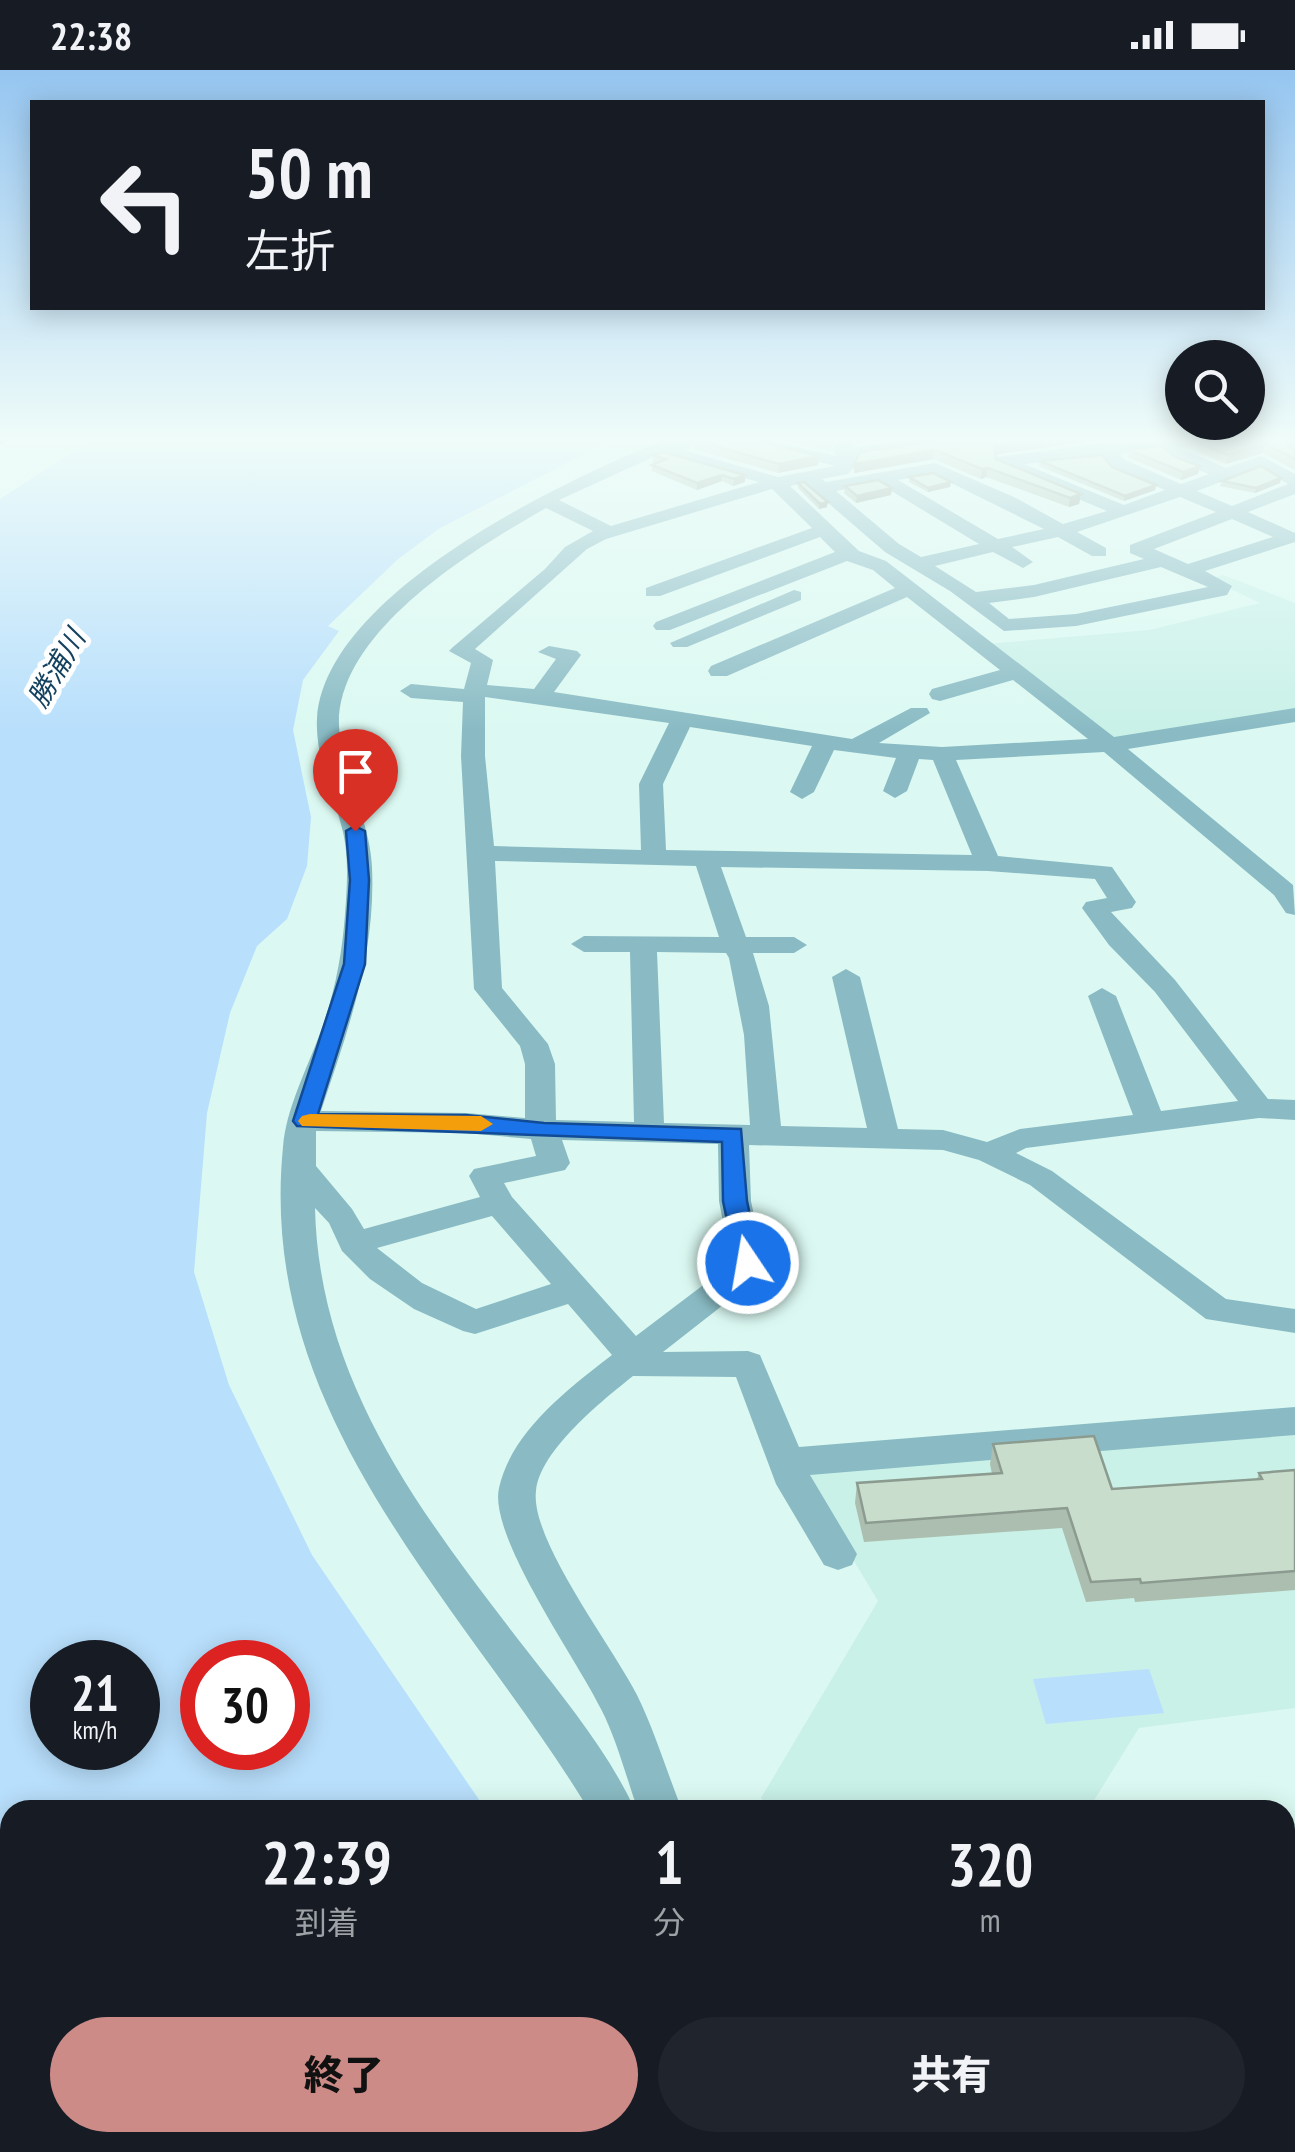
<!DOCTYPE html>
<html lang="ja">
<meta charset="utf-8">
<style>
:root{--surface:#171b24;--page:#20242c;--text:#f1f3f6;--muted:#9ea1a6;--accent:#cd8b88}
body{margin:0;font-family:"PT Sans Narrow","Noto Sans JP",sans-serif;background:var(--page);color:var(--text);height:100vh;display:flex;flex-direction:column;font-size:38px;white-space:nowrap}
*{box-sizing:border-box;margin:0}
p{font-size:32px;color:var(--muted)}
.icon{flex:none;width:55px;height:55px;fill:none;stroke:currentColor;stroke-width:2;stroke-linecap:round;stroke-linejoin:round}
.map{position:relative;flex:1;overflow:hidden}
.details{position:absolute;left:0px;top:1730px;width:1295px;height:352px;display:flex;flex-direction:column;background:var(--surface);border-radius:30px 30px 0 0;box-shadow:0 5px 25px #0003}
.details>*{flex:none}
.top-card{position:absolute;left:30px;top:30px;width:1235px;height:210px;border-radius:0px;box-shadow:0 5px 25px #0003;background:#171b24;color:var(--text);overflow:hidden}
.controls{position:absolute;left:1165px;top:270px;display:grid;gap:20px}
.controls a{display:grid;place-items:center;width:100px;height:100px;border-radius:50%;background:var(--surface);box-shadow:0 5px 25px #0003;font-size:50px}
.speed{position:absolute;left:30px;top:1570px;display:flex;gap:20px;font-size:50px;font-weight:700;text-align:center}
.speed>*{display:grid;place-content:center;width:130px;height:130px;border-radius:50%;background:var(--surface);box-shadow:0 5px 25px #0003;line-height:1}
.speed small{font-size:25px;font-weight:400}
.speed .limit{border:15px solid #d22;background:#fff;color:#111}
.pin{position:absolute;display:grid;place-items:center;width:85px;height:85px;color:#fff;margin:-102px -42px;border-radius:50% 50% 50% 0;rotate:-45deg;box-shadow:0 0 10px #0007}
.pin .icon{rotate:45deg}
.me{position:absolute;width:110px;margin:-55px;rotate:348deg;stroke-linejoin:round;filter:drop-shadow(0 0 8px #0008)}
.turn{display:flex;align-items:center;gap:35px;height:210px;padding:0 50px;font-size:45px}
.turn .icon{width:130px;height:130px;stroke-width:2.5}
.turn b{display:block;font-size:70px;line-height:85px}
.eta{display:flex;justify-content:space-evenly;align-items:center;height:170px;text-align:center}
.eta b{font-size:60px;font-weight:800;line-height:70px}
.cta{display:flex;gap:20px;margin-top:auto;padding:20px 50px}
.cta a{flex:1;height:115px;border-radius:60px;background:var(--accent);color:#111;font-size:40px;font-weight:800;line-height:115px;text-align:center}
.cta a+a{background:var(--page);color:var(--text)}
.status{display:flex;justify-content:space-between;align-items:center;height:70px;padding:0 50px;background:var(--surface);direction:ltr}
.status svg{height:28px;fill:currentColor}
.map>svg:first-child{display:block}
.built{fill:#c9f1e8}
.water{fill:#b8dffc;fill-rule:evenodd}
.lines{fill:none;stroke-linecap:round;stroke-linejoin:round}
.minor{fill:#8abbc4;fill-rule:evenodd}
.major{fill:#078a9c;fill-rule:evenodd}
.wall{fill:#acbeaf}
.shaded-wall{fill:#8c9b8f}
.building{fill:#c8ddcc;stroke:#8c9b8f;stroke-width:2.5}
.route{fill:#1a73e8;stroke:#114b97;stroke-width:2.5}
.slow{fill:#f59e0b}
.labels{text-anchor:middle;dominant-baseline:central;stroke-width:10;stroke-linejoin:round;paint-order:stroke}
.far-water-label{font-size:28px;font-style:italic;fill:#14425f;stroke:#fff}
</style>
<div class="status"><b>22:38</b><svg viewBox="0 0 49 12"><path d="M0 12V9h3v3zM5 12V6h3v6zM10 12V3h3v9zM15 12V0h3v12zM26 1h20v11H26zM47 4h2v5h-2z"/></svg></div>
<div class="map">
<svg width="1295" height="2082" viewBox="0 0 1295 2082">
<rect width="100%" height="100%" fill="#dbf9f2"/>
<!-- built -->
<g class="built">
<path d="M1223 505 1295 533V641L1114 670 987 574 1149 560 1260 533 1210 509Z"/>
<path d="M1295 1361V1638L1139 1658 1088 1740H770L761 1728 878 1531 805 1410 810 1399Z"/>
</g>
<!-- water -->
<g class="water">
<path d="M93 369H614L440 458 397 490 328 556 339 561 303 610 293 660 311 747 307 796 287 849 257 876 230 943 207 1043 194 1202 229 1315 312 1485 486 1740H10V2072H704L710 2082H7L0 2044V429ZM52 1592H138V1678H52ZM202 1592H288V1678H202Z"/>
<path d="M1149 1599 1164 1643 1046 1654 1033 1609Z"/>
</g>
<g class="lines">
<!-- minor -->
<g class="minor">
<path d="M667 369H692L695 373 686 381 778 407 835 396 762 377V369L836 386 833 378 838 369H854L851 378 916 369H956L948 374 854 388 857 394 848 404 822 409 826 412 935 393 1014 427 1063 454 1107 441 996 395V387L1106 373 1227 369 1220 375 1180 378 1226 398 1261 386 1295 404V424L1248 442 1295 463V472L1205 501 1232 516 1227 525 1076 556 1004 561 950 521 885 482 805 413 790 416 859 481 886 491 1114 667 1295 638V652L1128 679 1293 815 1295 845 1286 843 1274 825 1104 682 956 690 998 786 1112 797 1136 832 1132 838 1111 842 1175 910 1268 1029 1295 1030V1050L1259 1048 1026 1078 1016 1083 1052 1101 1226 1229 1295 1239V1263L1206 1249 1030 1115 979 1090 943 1080 749 1075 751 1131 764 1193 755 1210 663 1282 748 1281 760 1285 799 1377 1295 1337V1365L810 1405 857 1484 852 1495 838 1500 824 1495 776 1414 736 1307 633 1306C603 1330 540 1380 536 1421 530 1470 613 1577 637 1625 655 1662 667 1702 682 1740H638C626 1707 617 1670 601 1639 578 1591 488 1466 499 1418 511 1362 569 1318 612 1285L568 1234 475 1264 463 1261 414 1239 370 1209 342 1181 329 1153 315 1138C319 1314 425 1449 528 1582 566 1631 609 1683 635 1740H589C460 1529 256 1347 283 1077 286 1039 306 1001 319 966 334 927 342 886 345 844 347 817 349 788 343 762 334 724 315 688 317 649 324 524 565 409 667 369ZM1161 380 1175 391 1209 404 1181 414 1125 390 1120 384ZM664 382 666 387 759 412 611 456 559 430ZM1103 386 1113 398 1165 420 1124 435 1024 394ZM1260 397 1288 414 1232 436 1197 421ZM933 404 1044 459 998 469 898 410ZM878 413 979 474 921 487 899 474 836 421ZM772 419 812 458 646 518V526H660L820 467 835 482 656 552 653 556 656 560H670L847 491 873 500 895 518 711 596 708 601 711 606H727L907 527 1000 600 932 619 929 624 932 629 940 631 1013 610 1088 669 942 677 879 673 930 643 927 638H911L852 669 554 622 581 585 577 581 549 576 538 582 556 589 534 619 487 615 493 590 475 579 587 479 606 469ZM1180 427 1216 442 1130 475V483L1144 489 1034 515 976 522 935 496 993 482 1023 498 1033 492 1012 477 1058 467 1092 486H1106V478L1077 462ZM546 438 593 461 565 477 545 499 453 577 449 581 471 593 464 619 411 614 400 621 411 628 463 632 461 686 474 919 520 976 525 994V1048L466 1043 321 1041C348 960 376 884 372 797 370 748 341 705 339 656 336 562 474 479 546 438ZM1232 449 1273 467 1188 494 1154 479ZM1161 497 1208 517 1076 544 1009 549 989 533 1034 527ZM485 627 669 653 639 714 641 780 494 776 485 686ZM690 657 812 676 790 722 802 729 814 722 834 680 896 688 883 721 895 728 907 721 919 689 933 690 972 785 666 780 663 714ZM495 791 696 796 719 867 584 866 571 874 584 882H630L634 1052 556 1050 555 994 548 974 502 918ZM721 797 988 801 1095 809 1107 828 1086 832 1082 838 1109 875 1155 922 1238 1031 1161 1041 1116 926 1102 918 1088 926 1133 1045 1020 1059 987 1072 943 1060 898 1059 860 907 846 899 832 907 867 1058 781 1056 769 936 753 883H794L807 875 794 867H746ZM657 882 726 883 729 888 744 965 750 1055 664 1053ZM316 1061 466 1063 531 1069 536 1086 474 1099 469 1106 480 1127 364 1159 352 1139 316 1096ZM562 1070 718 1074 719 1131 731 1194 636 1266 512 1127 504 1113 565 1100 570 1093ZM492 1146 551 1214 476 1239 422 1213 377 1178Z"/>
<path d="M1283 369H1295V386L1289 385Z"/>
<path d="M794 520 801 522V530L687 577H673L670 573Z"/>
<path d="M1295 1784V1844L1285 1848V1788Z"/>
<path d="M828 2072H881L885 2082H832Z"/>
<path d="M1131 2072H1181L1178 2082H1128Z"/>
</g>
<!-- major -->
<path class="major" d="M0 369H11L0 375Z"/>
</g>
<!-- wall -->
<g class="wall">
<path d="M771 369H836L830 381Z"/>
<path d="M950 369H1128H1106L995 384 996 389 1081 424 1079 434 1069 437 986 407 981 409 934 389 854 403V394Z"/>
<path d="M1285 369 1288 377 1295 379V400L1263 383 1226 394 1195 381 1197 372Z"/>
<path d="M694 370 761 372 819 386 818 395 778 403 694 379Z"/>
<path d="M1129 380 1175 387 1200 396 1198 404 1181 410 1128 387Z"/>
<path d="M653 385 745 405V412L733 416 722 411 697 420 652 401V395L656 393 653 392Z"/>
<path d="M1040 391 1112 397 1156 415 1155 420 1124 431 1039 396Z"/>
<path d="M909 407 950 417 928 422 909 412Z"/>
<path d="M1281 408 1280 413 1255 423 1220 416 1222 411Z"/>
<path d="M798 413 827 437 819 439 798 418Z"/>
<path d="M845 416 891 425 856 433 844 423Z"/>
<path d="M993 1374 1112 1419 1257 1409 1259 1403 1295 1400V1520L1135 1532 1134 1528 1086 1532 1062 1458 864 1472 855 1433 857 1413 992 1404 990 1394Z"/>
</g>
<!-- shaded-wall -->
<g class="shaded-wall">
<path d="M857 369H892L856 373Z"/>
<path d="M1046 369H1106L993 385 994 375Z"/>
<path d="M1265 374 1263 383 1226 394 1228 385Z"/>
<path d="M935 380 934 389 854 403V394Z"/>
<path d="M819 386 818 395 778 403 779 394Z"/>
<path d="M1200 396 1198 404 1181 410 1183 402Z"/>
<path d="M988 398 986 407 981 409 982 399Z"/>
<path d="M722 405V411L697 420V413Z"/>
<path d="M745 405V412L733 416 734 409Z"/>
<path d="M1281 408 1280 413 1255 423 1256 418Z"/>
<path d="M951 412 950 417 928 422V418Z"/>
<path d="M1156 415 1155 420 1124 431 1125 426Z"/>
<path d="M892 418 891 425 856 433 857 426Z"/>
<path d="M1081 424 1079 434 1069 437 1070 428Z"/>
<path d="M828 432 827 437 819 439 820 434Z"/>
</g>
<!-- building -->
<g class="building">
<path d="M698 369H761V372L819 386 779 394 694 370Z"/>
<path d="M950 369H1046L994 375 996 389 1081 424 1070 428 988 398 982 399 935 380 854 394 860 382Z"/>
<path d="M1224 369H1285L1288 377 1295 379V389L1265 374 1228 385 1197 372Z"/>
<path d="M1161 376 1175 387 1200 396 1183 402 1129 380Z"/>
<path d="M663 382 745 405 734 409 722 405 697 413 652 395 666 389 653 385Z"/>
<path d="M1102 385 1112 397 1156 415 1125 426 1040 391Z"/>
<path d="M1261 396 1281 408 1256 418 1222 411Z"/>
<path d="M933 403 951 412 928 418 909 407Z"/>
<path d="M878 410 892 418 857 426 845 416Z"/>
<path d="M804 412 828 432 820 434 798 413Z"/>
<path d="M1094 1366 1112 1419 1262 1409 1259 1403 1295 1400V1501L1141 1513 1140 1509 1091 1512 1067 1438 866 1453 857 1413 1002 1403 993 1374Z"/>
</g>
<!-- sky -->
<linearGradient id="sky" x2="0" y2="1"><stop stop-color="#95c5f0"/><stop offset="0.56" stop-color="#effcf9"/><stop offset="1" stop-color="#effcf9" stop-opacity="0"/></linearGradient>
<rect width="1295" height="660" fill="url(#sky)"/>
<!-- route -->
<path class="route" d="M355 756 365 761 369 810 365 894 318 1044 466 1045 544 1053 741 1059 747 1131 760 1193 757 1199 748 1202 736 1193 723 1131 722 1072 297 1056 293 1051 344 894 350 810 346 761Z"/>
<!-- slow -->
<path class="slow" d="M310 1044 481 1046 493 1054 481 1061 302 1056 298 1051 302 1046Z"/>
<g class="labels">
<!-- far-water labels -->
<g class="far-water-label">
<text transform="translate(56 598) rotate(-60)">勝浦川</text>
</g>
</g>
</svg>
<div class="controls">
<a><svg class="icon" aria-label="search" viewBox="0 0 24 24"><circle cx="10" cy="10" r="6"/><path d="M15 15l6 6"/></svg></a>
</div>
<div class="speed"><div>21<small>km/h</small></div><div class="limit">30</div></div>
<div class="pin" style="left:355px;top:761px;background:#d93025"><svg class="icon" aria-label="arrive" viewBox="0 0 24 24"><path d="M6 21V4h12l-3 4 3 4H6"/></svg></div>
<svg class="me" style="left:748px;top:1193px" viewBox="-20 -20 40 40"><circle r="17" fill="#1a73e8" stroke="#fff" stroke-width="3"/><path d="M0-11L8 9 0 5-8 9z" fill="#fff"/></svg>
<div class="top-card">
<div class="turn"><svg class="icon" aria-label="left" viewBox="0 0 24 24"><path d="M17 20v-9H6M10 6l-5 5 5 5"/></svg><div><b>50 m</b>左折</div></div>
</div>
<section class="details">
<div class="eta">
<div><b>22:39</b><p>到着</p></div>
<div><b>1</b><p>分</p></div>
<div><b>320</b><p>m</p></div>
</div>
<div class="cta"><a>終了</a><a>共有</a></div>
</section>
</div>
